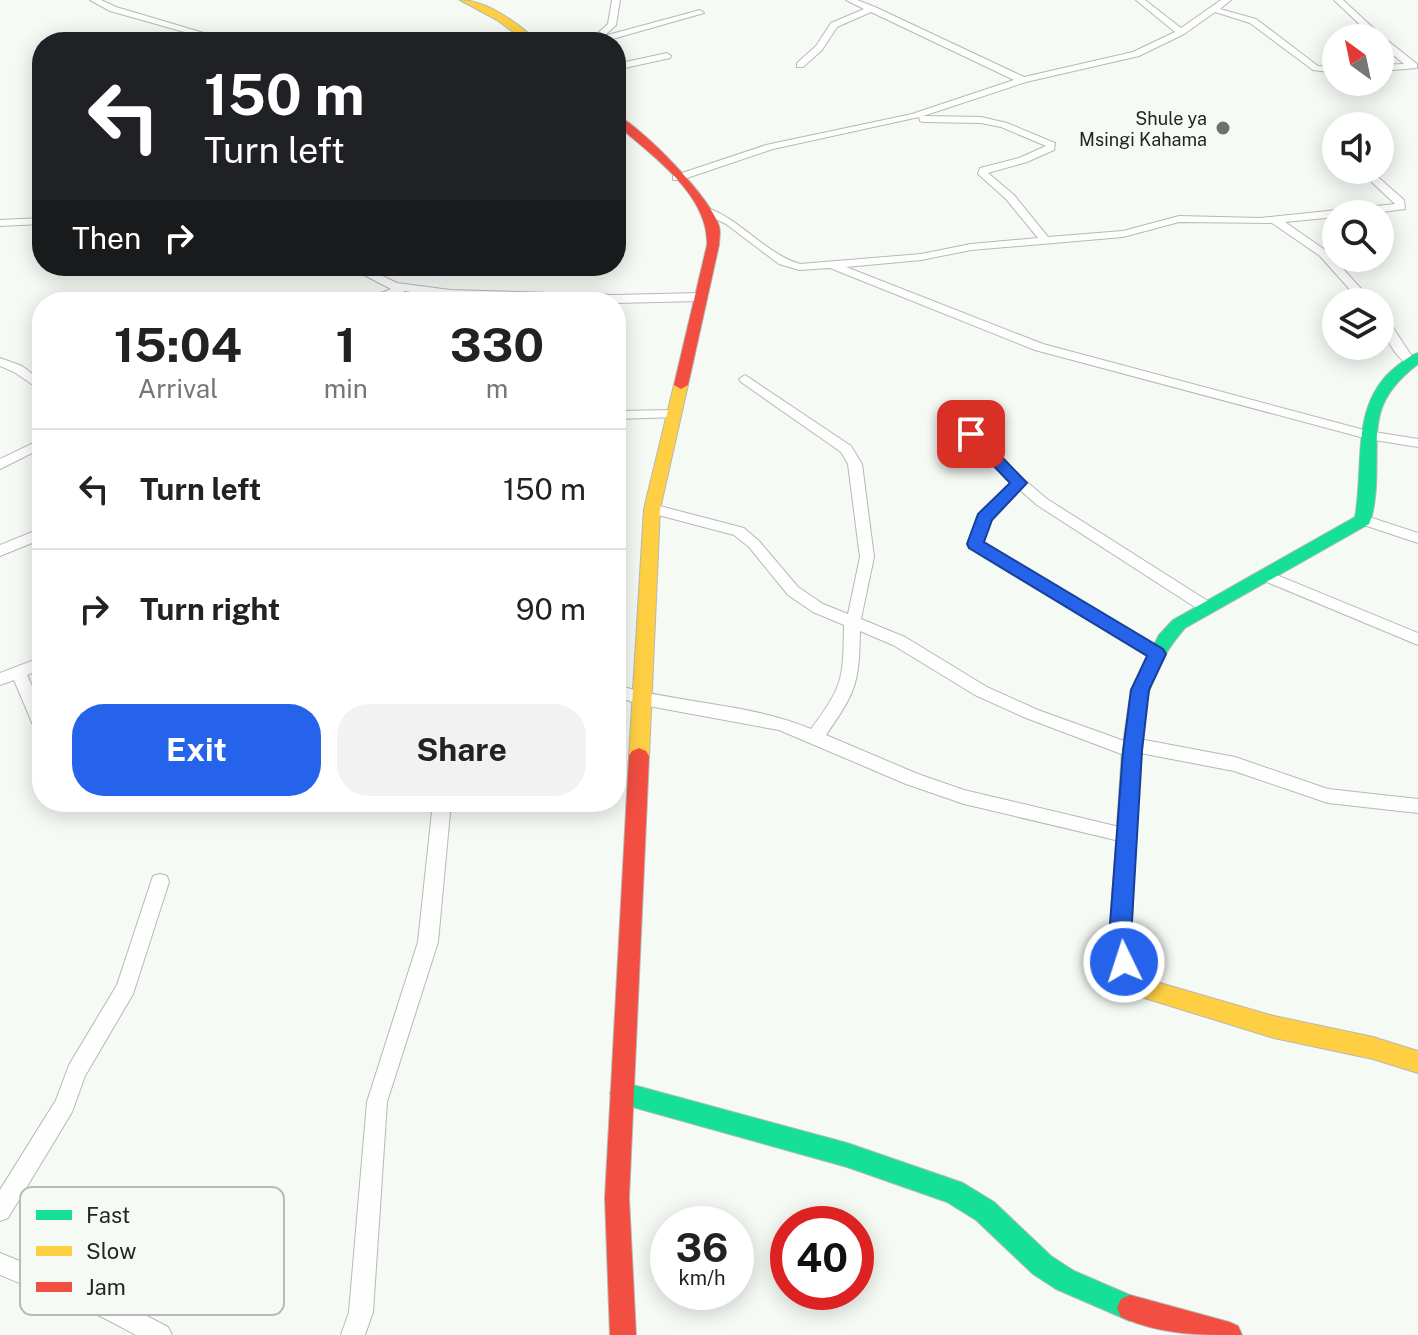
<!DOCTYPE html>
<style>
:root{--surface:#fff;--page:#f2f2f2;--text:#222;--muted:#767676;--line:#e0e0e0;--accent:#2563eb}
body{margin:0;font-family:"Public Sans",sans-serif;background:var(--page);color:var(--text);height:100vh;display:flex;flex-direction:column;font-size:30px;white-space:nowrap}
*{box-sizing:border-box;margin:0}
p{font-size:26px;color:var(--muted)}
.icon{flex:none;width:44px;height:44px;fill:none;stroke:currentColor;stroke-width:2;stroke-linecap:round;stroke-linejoin:round}
.map{position:relative;flex:1;overflow:hidden}
.panel{position:absolute;left:32px;top:292px;width:594px;height:520px;display:flex;flex-direction:column;background:var(--surface);border-radius:32px;box-shadow:0 4px 20px #0003}
.panel>*{flex:none}
.top-card{position:absolute;left:32px;top:32px;width:594px;height:244px;border-radius:32px;box-shadow:0 4px 20px #0003;background:#202124;color:#fff;overflow:hidden}
.needle{width:52px;rotate:327deg}
.fabs{position:absolute;left:1322px;top:24px;display:grid;gap:16px}
.fabs a{display:grid;place-items:center;width:72px;height:72px;border-radius:50%;background:var(--surface);box-shadow:0 4px 20px #0003;font-size:40px}
.speed{position:absolute;left:650px;top:1206px;display:flex;gap:16px;font-size:40px;font-weight:700;text-align:center}
.speed>*{display:grid;place-content:center;width:104px;height:104px;border-radius:50%;background:var(--surface);box-shadow:0 4px 20px #0003;line-height:1}
.speed small{font-size:20px;font-weight:400}
.speed .limit{border:12px solid #d22;background:#fff;color:#111}
.pin{position:absolute;display:grid;place-items:center;width:68px;height:68px;color:#fff;margin:-34px;border-radius:16px;box-shadow:0 4px 12px #0006}
.me{position:absolute;width:88px;margin:-44px;rotate:356deg;stroke-linejoin:round;filter:drop-shadow(0 0 6px #0008)}
.turn{display:flex;align-items:center;gap:28px;height:168px;padding:0 40px;font-size:36px}
.turn .icon{width:104px;height:104px;stroke-width:2.5}
.turn b{display:block;font-size:56px;line-height:68px}
.then{display:flex;align-items:center;height:76px;padding:0 40px;background:#0003;gap:16px;font-size:30px}
.eta{display:flex;justify-content:space-evenly;align-items:center;height:136px;text-align:center}
.eta b{font-size:48px;font-weight:700;line-height:56px}
.button{display:flex;gap:16px;margin-top:auto;padding:16px 40px}
.button a{flex:1;height:92px;border-radius:32px;background:var(--accent);color:#fff;font-size:32px;font-weight:700;line-height:92px;text-align:center}
.button a+a{background:var(--page);color:var(--text)}
ul{padding:0;list-style:none}
li{display:flex;align-items:center;gap:24px;height:120px;padding:0 40px;border-top:2px solid var(--line)}
li div{flex:1}
li b{display:block;font-size:30px}
li em{font-style:normal}
.map>svg:first-child{display:block}
.lines{fill:none;stroke-linecap:round;stroke-linejoin:round}
.street-casing{stroke:#b6b9b5;stroke-width:2}
.fast-casing{stroke:#b6b9b5;stroke-width:2}
.slow-casing{stroke:#b6b9b5;stroke-width:2}
.jam-casing{stroke:#b6b9b5;stroke-width:2}
.street{fill:#fefefe;fill-rule:evenodd}
.fast{fill:#16e098;fill-rule:evenodd}
.slow{fill:#ffcf43;fill-rule:evenodd}
.jam{fill:#f24e42;fill-rule:evenodd}
.route{fill:#2563eb;stroke:#184099;stroke-width:2}
.poi-dot{fill:#6d706c;stroke:#f5fbf4;stroke-width:3}
.labels{text-anchor:middle;dominant-baseline:central;stroke-width:6;stroke-linejoin:round;paint-order:stroke}
.far-poi-label{font-size:18px;fill:#232522;stroke:#f5fbf4;text-anchor:end}
.key{fill:#f5fbf4;stroke:#b6bbb5;stroke-width:2}
.key-label{font-size:22px;fill:#232522}
</style>
<div class="map">
<svg width="1418" height="1335" viewBox="0 0 1418 1335">
<rect width="100%" height="100%" fill="#f6faf5"/>
<g class="lines">
<!-- street casing -->
<g class="street-casing">
<g id="street">
<path d="M90 0H101L116 7 234 42H220L110 11Z"/>
<path d="M612 0H620L616 25 604 36 700 10 704 13 602 42H588L608 24Z"/>
<path d="M846 0H857L875 7 1024 77 1133 52 1175 32 1136 0H1145L1181 28 1221 0H1231L1220 9 1256 19 1318 66 1336 67V73L1313 70 1250 23 1215 12 1184 34 1139 56 1026 82 923 116 981 117 1007 123 1055 143 1054 150 1027 162 988 173 1014 195 1048 237 1123 231 1179 216 1260 218 1395 204 1359 170H1370L1404 200 1405 209 1368 214H1336V217L1285 222 1328 252 1373 302H1361L1320 256 1272 223 1179 222 1123 237 971 250 921 260 846 267 1043 344 1368 431 1418 439V447L1368 439 1035 350 830 268 799 270 779 264 726 224 701 212V208L705 207C741 219 764 253 800 264L921 254 971 244 1038 238 1006 199 978 174 980 168 1019 158 1046 146 1001 127 981 123 923 122 920 121 919 117 773 149 681 180H673V176L766 145 912 114 1014 80 871 12 837 27 822 50 803 67H797V63L816 46 831 23 864 9Z"/>
<path d="M1334 0H1343L1383 37 1417 64V68L1380 71V65L1404 64 1380 44V38H1374Z"/>
<path d="M667 53 671 56 670 58 616 70V64Z"/>
<path d="M42 218V224L0 226V220Z"/>
<path d="M347 266H362L397 283 450 290 615 295 701 293 707 297 701 301 616 303 450 298 405 291 377 302H360L391 289Z"/>
<path d="M1380 313 1386 317 1415 361 1413 364 1409 365C1394 357 1380 330 1380 313Z"/>
<path d="M0 358 22 366 42 381V391L14 372 0 366Z"/>
<path d="M745 375 851 446 862 464 874 557 861 619 905 637 987 687 1038 710 1127 742 1134 738 1235 757 1328 789 1418 799V813L1328 803 1234 771 1140 753 1132 758 1026 718 975 695 893 645 860 631C859 684 856 692 826 735L918 774 964 790 1128 829 1134 831 1137 836 1134 841 1128 843 964 804 906 784 779 730 643 705 616 697V685C680 704 750 703 811 729 844 685 843 679 844 625L813 612 788 595 749 547 734 535 647 512 645 509 652 504 744 528 759 541 798 587 823 604 848 614 860 557 848 464 841 452 741 382 739 379Z"/>
<path d="M674 410 679 411V417L616 419V411Z"/>
<path d="M955 414 960 415 1006 464 1047 499 1211 603 1214 607 1211 611H1201L1037 505 1020 490 991 519 983 542 1163 650 1165 654 1163 658H1151L970 547 968 544 979 514 1011 483 950 421V415Z"/>
<path d="M42 439V448L0 469V459Z"/>
<path d="M1363 515 1418 533V543L1358 523 1356 520Z"/>
<path d="M42 528V539L0 556V545Z"/>
<path d="M1267 571 1418 633V645L1262 580 1260 576Z"/>
<path d="M42 657V669L27 675 42 708V733L36 732 14 680 0 685V673Z"/>
<path d="M433 802H451L438 942 387 1102 373 1312 365 1335H341L349 1312 367 1102 418 942Z"/>
<path d="M160 874 167 876 169 882 133 994 85 1076 72 1112 8 1218 0 1221V1190L56 1100 69 1065 117 985 151 882 153 876Z"/>
<path d="M0 1253 118 1301 168 1327 172 1335H136L102 1317 0 1275Z"/>
</g>
</g>
<!-- fast casing -->
<g class="fast-casing">
<g id="fast">
<path d="M1418 353V364C1367 403 1379 430 1376 487 1375 499 1374 513 1369 524L1185 628C1170 645 1154 670 1149 692 1136 745 1138 804 1135 858L1132 864 1125 867 1118 864 1115 858 1122 751 1131 690 1159 635 1173 620 1355 517C1365 465 1349 403 1397 366 1404 361 1410 355 1418 353Z"/>
<path d="M622 1082 847 1143 963 1183 994 1202 1051 1256 1074 1271 1139 1299 1143 1308 1139 1317 1130 1321 1056 1289 1033 1274 976 1220 947 1202 847 1167 622 1104 614 1101 610 1093 614 1085Z"/>
</g>
</g>
<!-- slow casing -->
<g class="slow-casing">
<g id="slow">
<path d="M460 0C487 0 519 24 538 42H527L497 20Z"/>
<path d="M681 381 688 385 660 509 649 756 646 761H632L629 756 644 509 674 385Z"/>
<path d="M1125 849 1132 852 1135 858 1131 938 1138 961 1153 981 1274 1016 1373 1037 1418 1051V1073L1373 1059 1274 1038 1138 996 1120 973 1109 938 1115 858 1118 852Z"/>
</g>
</g>
<!-- jam casing -->
<g class="jam-casing">
<g id="jam">
<path d="M616 115C641 126 712 199 719 226 721 232 719 239 719 245L688 385 681 389 674 385 707 245C709 194 651 155 616 124Z"/>
<path d="M639 748 646 751 649 756 629 1198 636 1335H610L605 1198 629 756 632 751Z"/>
<path d="M1130 1295 1229 1322 1238 1326 1242 1335C1198 1335 1162 1335 1121 1317L1117 1308 1121 1299Z"/>
</g>
</g>
<!-- street -->
<use href="#street" class="street"/>
<!-- fast -->
<use href="#fast" class="fast"/>
<!-- slow -->
<use href="#slow" class="slow"/>
<!-- jam -->
<use href="#jam" class="jam"/>
</g>
<!-- route -->
<path class="route" d="M971 429 977 431 1027 483 992 520 984 542 1163 649 1166 654 1149 690 1142 751 1131 938 1135 962 1132 969 1124 972 1116 969 1109 938 1123 751 1131 690 1147 656 969 548 967 544 978 514 1010 483 966 437 964 434Z"/>
<!-- markers -->
<circle class="poi-dot" cx="1223" cy="128" r="8"/>
<g class="labels">
<!-- far-poi labels -->
<g class="far-poi-label">
<text x="1207" y="118">Shule ya<tspan x="1207" dy="21">Msingi Kahama</tspan></text>
</g>
</g>
<!-- legend -->
<rect x="20" y="1187" width="264" height="128" rx="12" class="key"/>
<rect x="36" y="1210" width="36" height="10" fill="#16e098"/>
<rect x="36" y="1246" width="36" height="10" fill="#ffcf43"/>
<rect x="36" y="1282" width="36" height="10" fill="#f24e42"/>
<g class="key-label">
<text x="86" y="1223">Fast</text>
<text x="86" y="1259">Slow</text>
<text x="86" y="1295">Jam</text>
</g>
</svg>
<div class="fabs">
<a><svg class="needle" viewBox="-14 -14 28 28"><path d="M0-13l5 13h-10z" fill="#e53935"/><path d="M0 13l5-13h-10z" fill="#767676"/></svg></a>
<a><svg class="icon" aria-label="sound" viewBox="0 0 24 24"><path d="M4 9h4l5-4v14l-5-4H4zM17 9q2 3 0 6"/></svg></a>
<a><svg class="icon" aria-label="search" viewBox="0 0 24 24"><circle cx="10" cy="10" r="6"/><path d="M15 15l6 6"/></svg></a>
<a><svg class="icon" aria-label="layers" viewBox="0 0 24 24"><path d="M12 4l9 5-9 5-9-5zM3 14l9 5 9-5"/></svg></a>
</div>
<div class="speed"><div>36<small>km/h</small></div><div class="limit">40</div></div>
<div class="pin" style="left:971px;top:434px;background:#d93025"><svg class="icon" aria-label="arrive" viewBox="0 0 24 24"><path d="M6 21V4h12l-3 4 3 4H6"/></svg></div>
<svg class="me" style="left:1124px;top:962px" viewBox="-20 -20 40 40"><circle r="17" fill="#2563eb" stroke="#fff" stroke-width="3"/><path d="M0-11L8 9 0 5-8 9z" fill="#fff"/></svg>
<div class="top-card">
<div class="turn"><svg class="icon" aria-label="left" viewBox="0 0 24 24"><path d="M17 20v-9H6M10 6l-5 5 5 5"/></svg><div><b>150 m</b>Turn left</div></div>
<div class="then">Then<svg class="icon" aria-label="right" viewBox="0 0 24 24"><path d="M7 20v-9h11M14 6l5 5-5 5"/></svg></div>
</div>
<section class="panel">
<div class="eta">
<div><b>15:04</b><p>Arrival</p></div>
<div><b>1</b><p>min</p></div>
<div><b>330</b><p>m</p></div>
</div>
<ul>
<li><svg class="icon" aria-label="left" viewBox="0 0 24 24"><path d="M17 20v-9H6M10 6l-5 5 5 5"/></svg><div><b>Turn left</b></div><em>150 m</em></li>
<li><svg class="icon" aria-label="right" viewBox="0 0 24 24"><path d="M7 20v-9h11M14 6l5 5-5 5"/></svg><div><b>Turn right</b></div><em>90 m</em></li>
</ul>
<div class="button"><a>Exit</a><a>Share</a></div>
</section>
</div>
